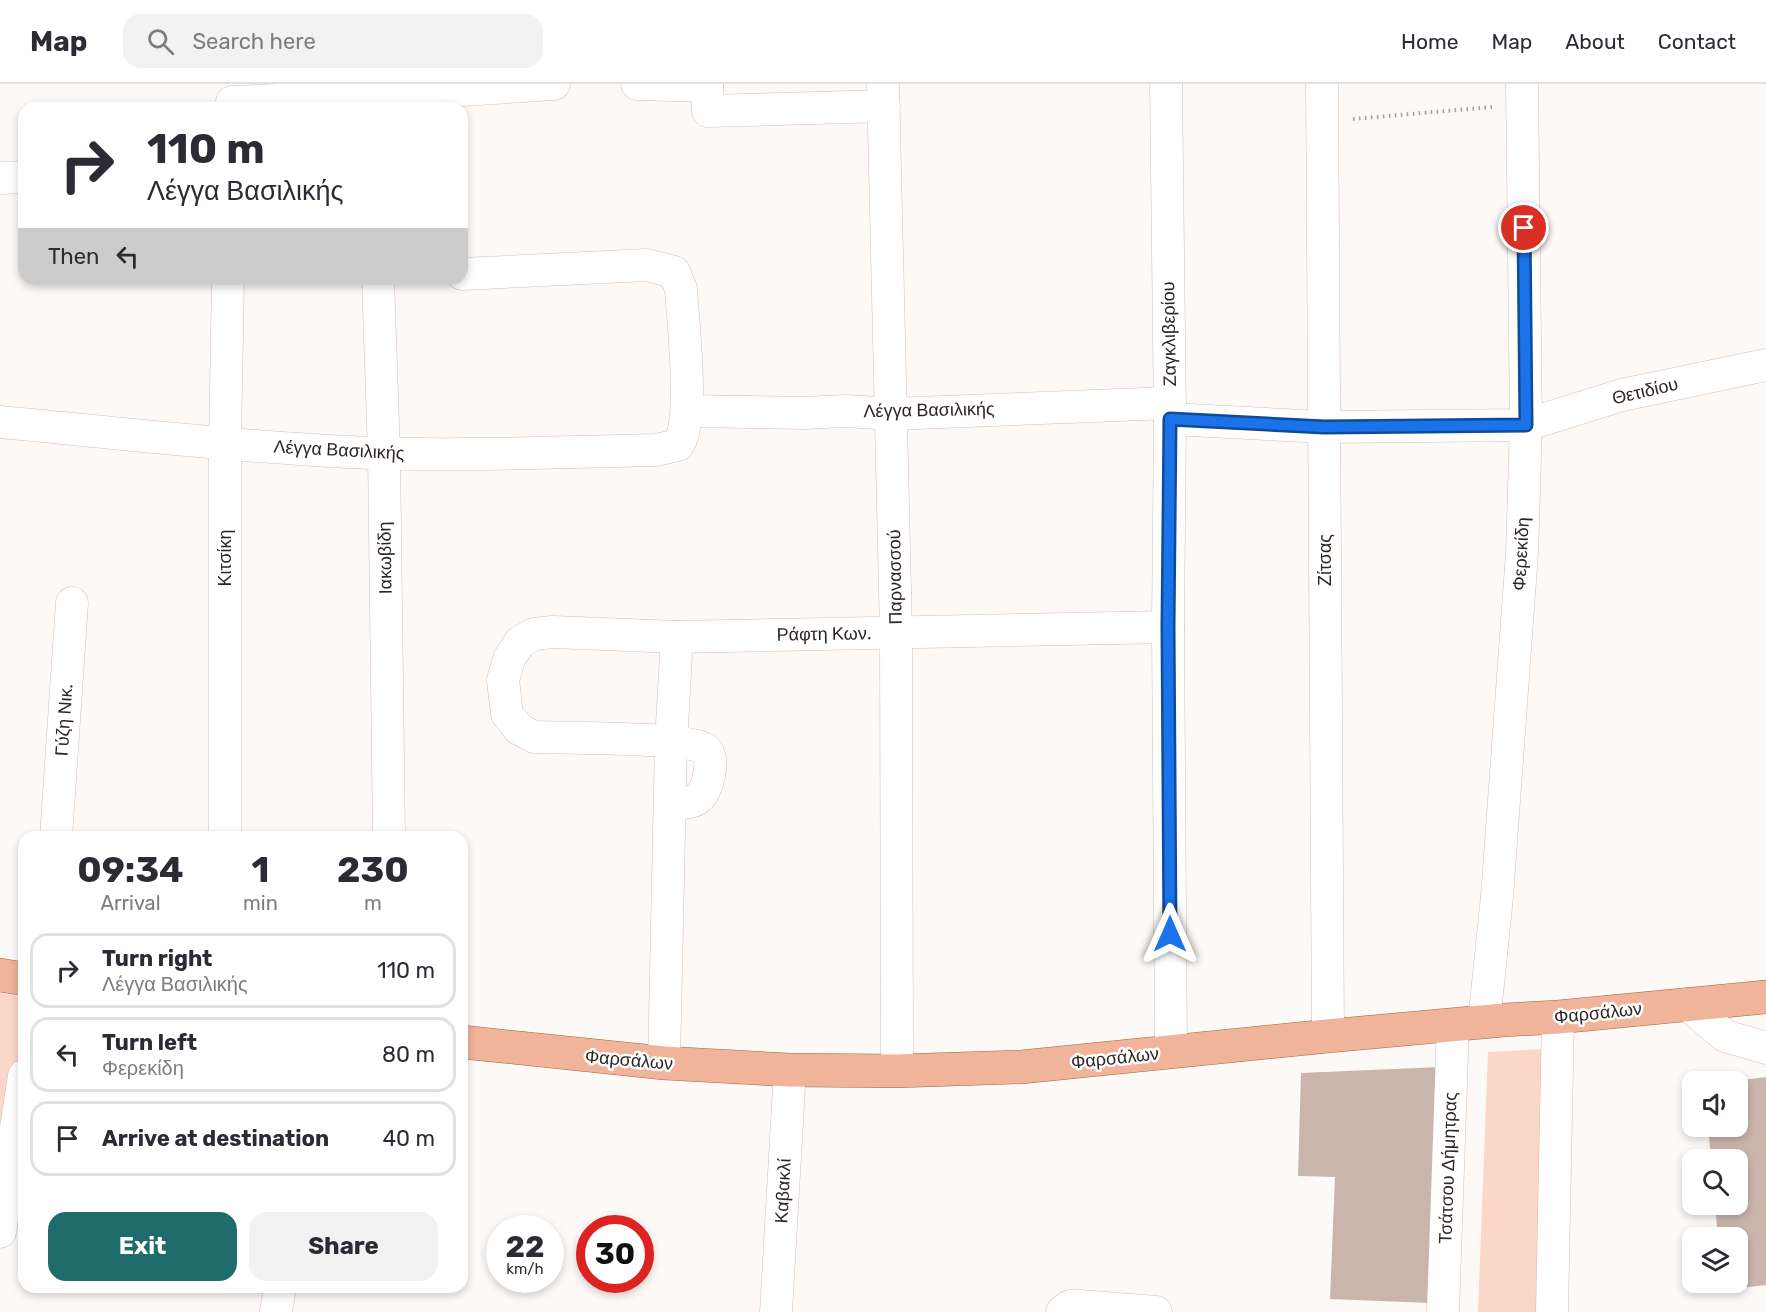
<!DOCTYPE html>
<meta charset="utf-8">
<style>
:root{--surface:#fff;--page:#f2f2f3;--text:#2b2b33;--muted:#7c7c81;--line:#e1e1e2;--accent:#206c6c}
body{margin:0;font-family:Rubik,sans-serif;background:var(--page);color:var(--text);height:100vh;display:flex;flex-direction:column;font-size:22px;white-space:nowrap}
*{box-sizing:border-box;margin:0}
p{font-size:20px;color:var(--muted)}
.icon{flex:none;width:33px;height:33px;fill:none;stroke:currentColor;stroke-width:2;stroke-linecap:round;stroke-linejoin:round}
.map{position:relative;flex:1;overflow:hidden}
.sheet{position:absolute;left:18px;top:747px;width:450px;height:462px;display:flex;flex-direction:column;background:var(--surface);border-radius:18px;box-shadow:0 3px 9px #0003}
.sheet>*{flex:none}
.guide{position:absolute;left:18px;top:18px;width:450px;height:183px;border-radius:18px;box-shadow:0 3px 9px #0003;background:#fff;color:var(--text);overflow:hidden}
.tools{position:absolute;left:1682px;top:987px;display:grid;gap:12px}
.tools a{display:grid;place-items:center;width:66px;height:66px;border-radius:12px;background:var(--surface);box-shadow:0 3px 9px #0003;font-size:30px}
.speed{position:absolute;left:486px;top:1131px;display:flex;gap:12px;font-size:30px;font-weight:700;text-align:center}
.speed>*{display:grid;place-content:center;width:78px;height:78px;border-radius:50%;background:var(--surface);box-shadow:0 3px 9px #0003;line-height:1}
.speed small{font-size:15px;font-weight:400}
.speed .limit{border:9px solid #d22;background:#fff;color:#111}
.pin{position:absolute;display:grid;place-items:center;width:51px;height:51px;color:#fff;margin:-26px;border:3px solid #fff;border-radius:50%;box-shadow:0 2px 6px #0007}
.me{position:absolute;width:66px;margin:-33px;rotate:0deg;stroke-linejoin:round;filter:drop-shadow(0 0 4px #0008)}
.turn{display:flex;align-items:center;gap:21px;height:126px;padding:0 30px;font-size:27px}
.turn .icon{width:78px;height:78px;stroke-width:2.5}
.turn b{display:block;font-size:42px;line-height:51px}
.then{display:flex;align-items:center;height:57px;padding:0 30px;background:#0003;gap:12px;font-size:22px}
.eta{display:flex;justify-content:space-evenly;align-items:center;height:102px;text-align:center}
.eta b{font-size:36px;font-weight:700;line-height:42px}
.cta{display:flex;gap:12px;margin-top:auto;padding:12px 30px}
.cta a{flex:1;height:69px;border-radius:18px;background:var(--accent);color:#fff;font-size:24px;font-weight:700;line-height:69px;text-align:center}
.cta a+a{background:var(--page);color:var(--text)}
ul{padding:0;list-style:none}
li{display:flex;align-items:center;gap:18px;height:75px;margin:0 12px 9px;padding:0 18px;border:3px solid var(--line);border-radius:18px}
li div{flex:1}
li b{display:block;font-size:22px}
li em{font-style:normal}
header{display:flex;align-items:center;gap:36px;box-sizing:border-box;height:84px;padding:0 30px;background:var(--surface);border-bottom:2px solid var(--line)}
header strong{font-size:28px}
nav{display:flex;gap:33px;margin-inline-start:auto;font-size:21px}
.search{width:420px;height:54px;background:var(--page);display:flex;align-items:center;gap:15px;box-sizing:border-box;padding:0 21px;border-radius:18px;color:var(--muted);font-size:22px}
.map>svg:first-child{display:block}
.green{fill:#fbd7c8}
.building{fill:#cab5ac}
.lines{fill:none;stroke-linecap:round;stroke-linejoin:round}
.minor-casing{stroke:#d2bdb4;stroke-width:33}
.major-casing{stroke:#a56143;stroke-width:34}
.path{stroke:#a29c99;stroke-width:4;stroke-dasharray:1.5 4.5;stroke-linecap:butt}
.minor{stroke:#fff;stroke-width:32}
.major{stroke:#efb499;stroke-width:33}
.route-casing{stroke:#114b97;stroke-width:15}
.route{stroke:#1a73e8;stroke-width:10}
.labels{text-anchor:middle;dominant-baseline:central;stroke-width:5;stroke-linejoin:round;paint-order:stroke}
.street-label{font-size:18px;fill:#2d2522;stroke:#fff}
</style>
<header>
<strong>Map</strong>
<div class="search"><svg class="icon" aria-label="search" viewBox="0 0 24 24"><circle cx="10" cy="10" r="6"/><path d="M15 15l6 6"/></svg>Search here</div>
<nav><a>Home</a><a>Map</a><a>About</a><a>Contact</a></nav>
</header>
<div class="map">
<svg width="1766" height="1228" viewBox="0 0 1766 1228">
<rect width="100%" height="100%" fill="#fdf9f7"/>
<!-- green -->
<g class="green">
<path d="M0 909 24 913V934L0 1108Z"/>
<path d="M1545 965 1536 1228H1478L1488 968Z"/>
</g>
<!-- building -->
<g class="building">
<path d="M1440 983 1430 1219 1330 1215 1335 1093 1298 1092 1301 989Z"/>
<path d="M1766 993V1201L1723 1206V1198H1737V1154H1718L1715 1120H1737V1076H1711L1708 1042H1737V1036L1747 1035 1743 996Z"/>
</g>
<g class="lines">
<!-- minor casing -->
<g class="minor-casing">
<g id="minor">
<path d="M637 0 707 2"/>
<path d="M707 0 708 27 884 22"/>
<path d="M883 0 896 549 897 987"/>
<path d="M1166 0 1170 335 1168 543 1171 968"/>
<path d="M1322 0 1328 952"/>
<path d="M232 18 370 12 554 0"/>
<path d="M0 94 24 93"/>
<path d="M378 195 384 368 389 753"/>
<path d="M688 327 803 329 846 327 892 330 1170 319"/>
<path d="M1170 335 1324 343 1526 341 1622 311 1766 281"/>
<path d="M0 338C116 349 232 362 348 368 450 373 553 368 656 366L678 361C695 337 683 238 681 205L674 188 647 181 462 190"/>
<path d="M670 720C678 719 690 720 697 715 708 709 716 673 705 665 688 653 561 654 534 653L519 645 507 630 503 596 509 575 520 558 534 550 553 548 677 553 1168 543"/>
<path d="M56 753 72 519"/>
<path d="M225 753V359L228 195"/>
<path d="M1687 920 1725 952 1766 964"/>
<path d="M1484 938 1497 813 1522 469 1526 341 1522 0"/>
<path d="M664 979 671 658 677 553"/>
<path d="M0 1148 24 992"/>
<path d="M276 1228 280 1203"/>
<path d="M776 1228 790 986"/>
<path d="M1062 1228 1070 1222H1080L1156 1228"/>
<path d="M1443 1228 1453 941"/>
<path d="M1552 1228 1558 933"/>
</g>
</g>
<!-- major casing -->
<g class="major-casing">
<g id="major">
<path d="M0 891 24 895"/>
<path d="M462 958 664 979 790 986 897 987 1021 983 1328 952 1504 936 1558 933 1766 913"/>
</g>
</g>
<!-- path -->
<path class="path" d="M1353 35 1492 23"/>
<!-- minor -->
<use href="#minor" class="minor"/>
<!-- major -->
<use href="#major" class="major"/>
</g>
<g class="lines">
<!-- route casing -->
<g class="route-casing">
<path id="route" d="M1170 850 1168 543 1170 335 1324 343 1526 341 1524 144"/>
</g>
<!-- route -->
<use href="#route" class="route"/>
</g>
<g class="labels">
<!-- street labels -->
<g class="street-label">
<text transform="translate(1169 250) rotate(-91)">Ζαγκλιβερίου</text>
<text transform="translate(1645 307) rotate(-13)">Θετιδίου</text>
<text transform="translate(929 326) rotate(-1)">Λέγγα Βασιλικής</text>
<text transform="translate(339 366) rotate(3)">Λέγγα Βασιλικής</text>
<text transform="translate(1521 470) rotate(-87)">Φερεκίδη</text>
<text transform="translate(225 474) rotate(-90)">Κιτσίκη</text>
<text transform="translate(385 474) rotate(-91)">Ιακωβίδη</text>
<text transform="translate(1325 476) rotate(-90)">Ζίτσας</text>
<text transform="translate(895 493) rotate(-91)">Παρνασσού</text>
<text transform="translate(824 550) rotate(-1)">Ράφτη Κων.</text>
<text transform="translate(64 636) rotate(-86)">Γύζη Νικ.</text>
<text transform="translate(1598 929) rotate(-6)">Φαρσάλων</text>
<text transform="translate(1115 974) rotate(-6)">Φαρσάλων</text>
<text transform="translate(629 976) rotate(5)">Φαρσάλων</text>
<text transform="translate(1448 1084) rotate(-88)">Τσάτσου Δήμητρας</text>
<text transform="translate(783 1107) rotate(-87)">Καβακλί</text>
</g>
</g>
</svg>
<div class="tools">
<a><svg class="icon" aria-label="sound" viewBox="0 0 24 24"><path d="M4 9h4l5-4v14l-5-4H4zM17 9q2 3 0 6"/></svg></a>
<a><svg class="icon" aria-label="search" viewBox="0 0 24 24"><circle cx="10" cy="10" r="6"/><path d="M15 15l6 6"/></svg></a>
<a><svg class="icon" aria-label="layers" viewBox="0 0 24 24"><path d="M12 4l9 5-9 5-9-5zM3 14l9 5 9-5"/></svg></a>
</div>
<div class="speed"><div>22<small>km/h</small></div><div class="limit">30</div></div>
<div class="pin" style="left:1524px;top:144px;background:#d93025"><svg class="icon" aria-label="arrive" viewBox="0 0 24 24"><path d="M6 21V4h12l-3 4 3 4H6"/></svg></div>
<svg class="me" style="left:1170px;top:850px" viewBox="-20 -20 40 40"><path d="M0-17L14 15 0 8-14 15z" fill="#1a73e8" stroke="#fff" stroke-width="4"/></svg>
<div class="guide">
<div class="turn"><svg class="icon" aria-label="right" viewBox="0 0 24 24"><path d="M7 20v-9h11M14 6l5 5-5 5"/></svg><div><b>110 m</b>Λέγγα Βασιλικής</div></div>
<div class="then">Then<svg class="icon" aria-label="left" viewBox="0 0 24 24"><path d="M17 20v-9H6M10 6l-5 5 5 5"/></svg></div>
</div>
<section class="sheet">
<div class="eta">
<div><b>09:34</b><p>Arrival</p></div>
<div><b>1</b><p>min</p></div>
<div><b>230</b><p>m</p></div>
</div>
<ul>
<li><svg class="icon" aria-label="right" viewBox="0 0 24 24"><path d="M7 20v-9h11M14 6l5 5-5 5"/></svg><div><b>Turn right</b><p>Λέγγα Βασιλικής</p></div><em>110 m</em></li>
<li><svg class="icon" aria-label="left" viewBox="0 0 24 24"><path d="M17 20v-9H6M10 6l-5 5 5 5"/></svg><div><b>Turn left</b><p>Φερεκίδη</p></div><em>80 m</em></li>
<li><svg class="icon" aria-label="arrive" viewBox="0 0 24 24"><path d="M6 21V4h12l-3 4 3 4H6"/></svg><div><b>Arrive at destination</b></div><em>40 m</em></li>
</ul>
<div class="cta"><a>Exit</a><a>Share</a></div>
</section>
</div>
